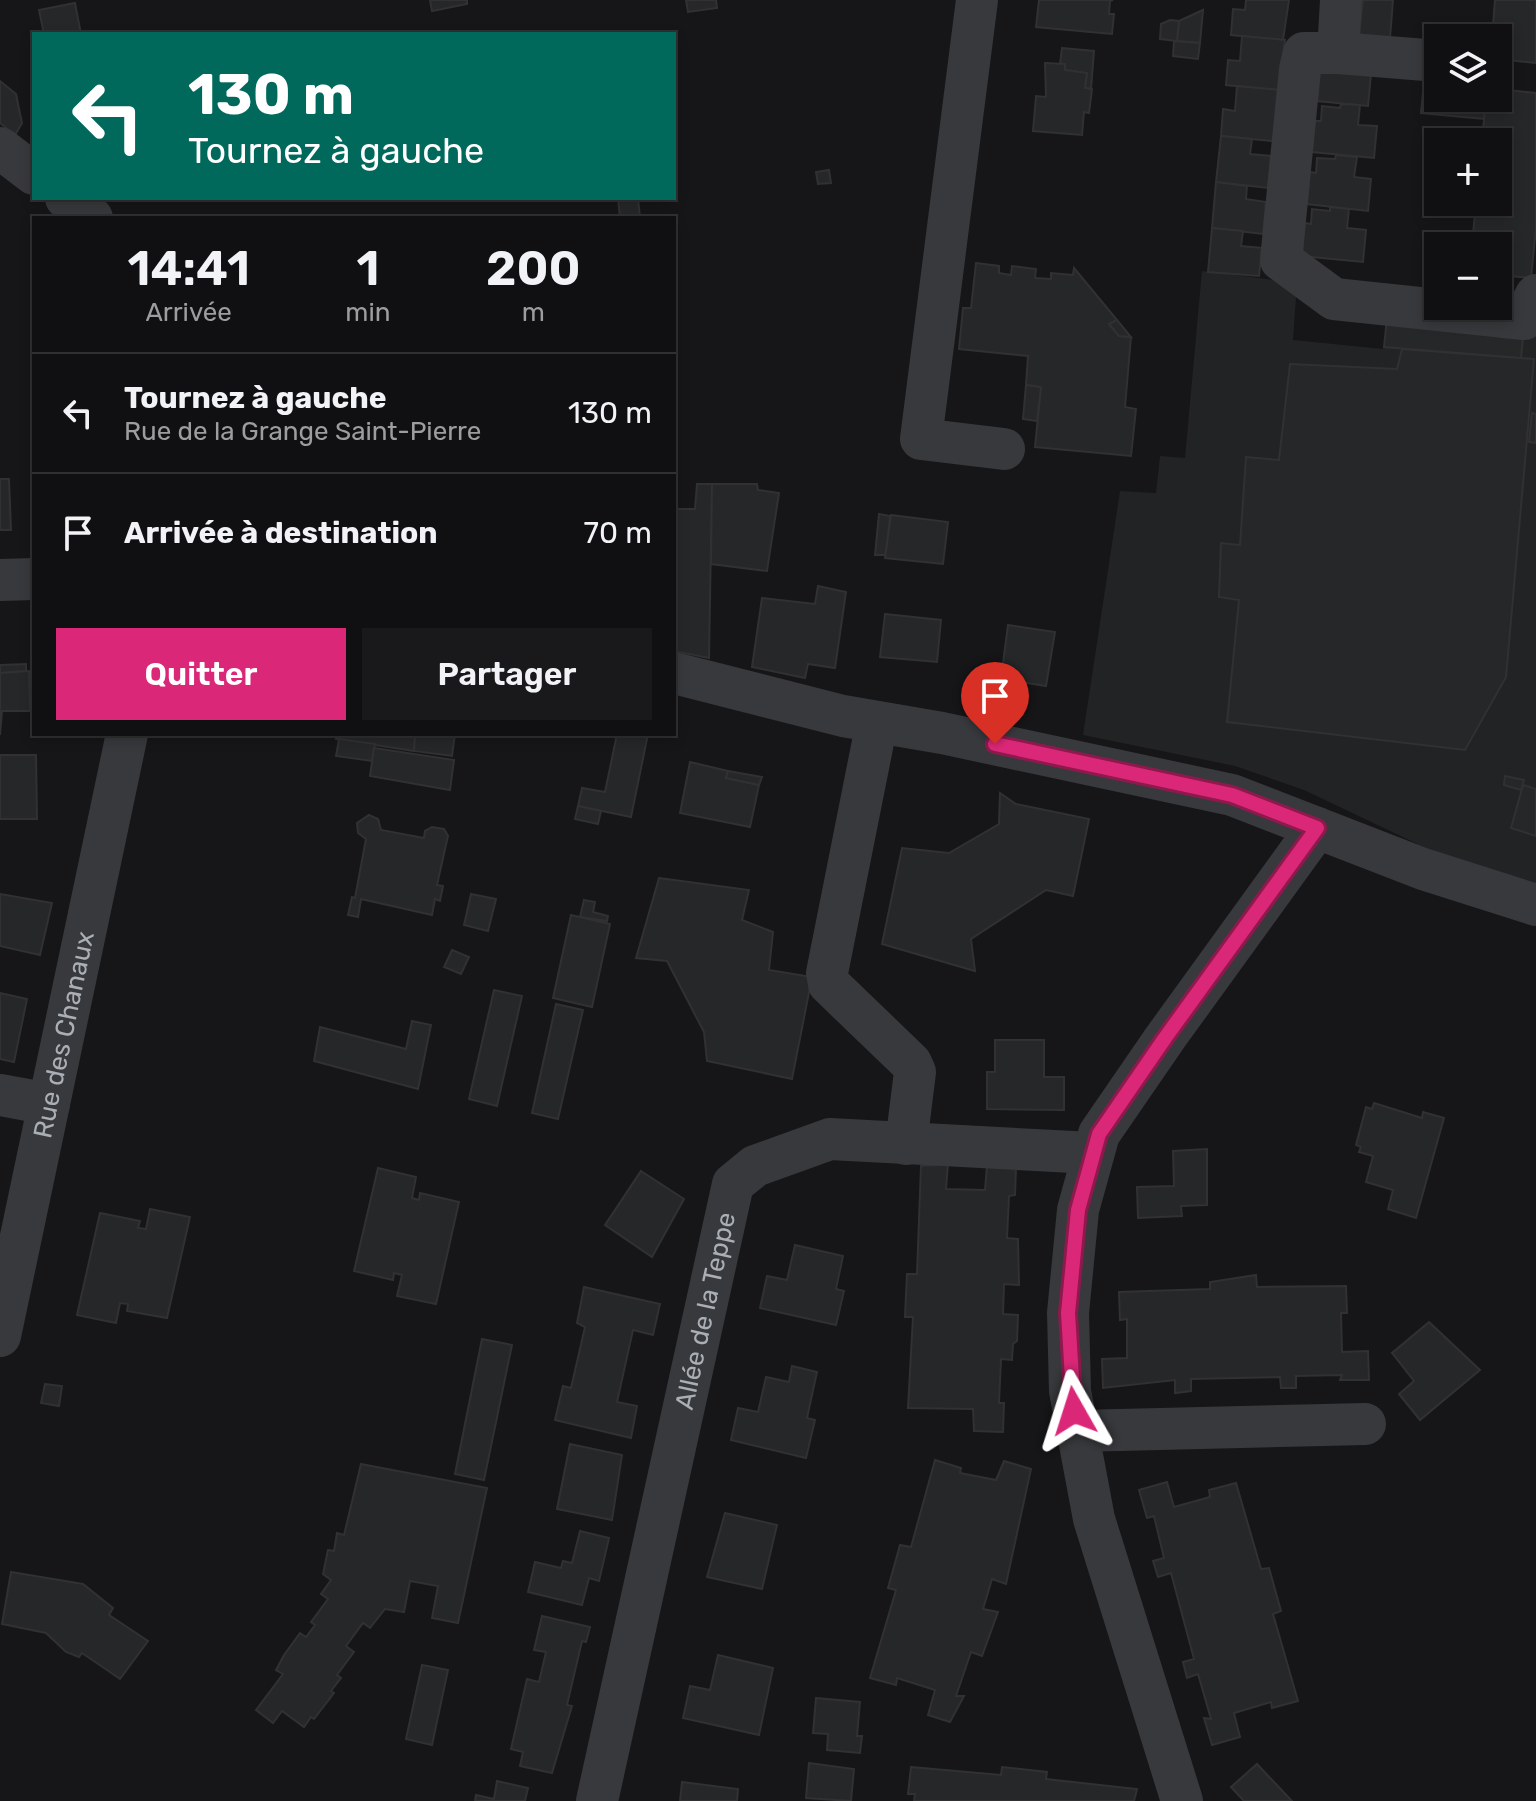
<!DOCTYPE html>
<html lang="fr">
<meta charset="utf-8">
<style>
:root{--surface:#101012;--page:#19191b;--text:#f1f3f6;--muted:#9c9d9f;--line:#303032;--accent:#db2777}
body{margin:0;font-family:Rubik,sans-serif;background:var(--page);color:var(--text);height:100vh;display:flex;flex-direction:column;font-size:30px;white-space:nowrap}
*{box-sizing:border-box;margin:0}
p{font-size:26px;color:var(--muted)}
.icon{flex:none;width:44px;height:44px;fill:none;stroke:currentColor;stroke-width:2;stroke-linecap:round;stroke-linejoin:round}
.map{position:relative;flex:1;overflow:hidden}
.details{position:absolute;left:32px;top:216px;width:644px;height:520px;display:flex;flex-direction:column;background:var(--surface);border-radius:0px;box-shadow:0 4px 12px #0003,0 0 0 2px var(--line)}
.details>*{flex:none}
.guide{position:absolute;left:32px;top:32px;width:644px;height:168px;border-radius:0px;box-shadow:0 4px 12px #0003,0 0 0 2px var(--line);background:#00695c;color:#fff;overflow:hidden}
.fabs{position:absolute;left:1424px;top:24px;display:grid;gap:16px}
.fabs a{display:grid;place-items:center;width:88px;height:88px;border-radius:0px;background:var(--surface);box-shadow:0 4px 12px #0003,0 0 0 2px var(--line);font-size:40px}
.pin{position:absolute;display:grid;place-items:center;width:68px;height:68px;color:#fff;margin:-82px -34px;border-radius:50% 50% 50% 0;rotate:-45deg;box-shadow:0 0 8px #0007}
.pin .icon{rotate:45deg}
.me{position:absolute;width:88px;margin:-44px;rotate:354deg;stroke-linejoin:round;filter:drop-shadow(0 0 6px #0008)}
.turn{display:flex;align-items:center;gap:28px;height:168px;padding:0 24px;font-size:36px}
.turn .icon{width:104px;height:104px;stroke-width:2.5}
.turn b{display:block;font-size:56px;line-height:68px}
.eta{display:flex;justify-content:space-evenly;align-items:center;height:136px;text-align:center}
.eta b{font-size:48px;font-weight:600;line-height:56px}
.button{display:flex;gap:16px;margin-top:auto;padding:16px 24px}
.button a{flex:1;height:92px;border-radius:0px;background:var(--accent);color:#fff;font-size:32px;font-weight:600;line-height:92px;text-align:center}
.button a+a{background:var(--page);color:var(--text)}
ul{padding:0;list-style:none}
li{display:flex;align-items:center;gap:24px;height:120px;padding:0 24px;border-top:2px solid var(--line)}
li div{flex:1}
li b{display:block;font-size:30px}
li em{font-style:normal}
.map>svg:first-child{display:block}
.built{fill:#222325}
.building{fill:#262729;stroke:#313134;stroke-width:2}
.lines{fill:none;stroke-linecap:round;stroke-linejoin:round}
.minor{stroke:#38393c;stroke-width:42}
.route-casing{stroke:#8e194d;stroke-width:20}
.route{stroke:#db2777;stroke-width:14}
.labels{text-anchor:middle;dominant-baseline:central;stroke-width:8;stroke-linejoin:round;paint-order:stroke}
.street-label{font-size:26px;fill:#aaafb6;stroke:#111113}
</style>
<div class="map">
<svg width="1536" height="1801" viewBox="0 0 1536 1801">
<rect width="100%" height="100%" fill="#161618"/>
<!-- built -->
<path class="built" d="M1202 271 1297 283 1293 340 1383 349 1387 319 1525 334 1536 277V890L1449 859 1304 790 1235 766 1083 735 1120 491 1156 493 1160 456 1185 458Z"/>
<!-- building -->
<g class="building">
<path d="M430 0H467V4L432 11Z"/>
<path d="M686 0H716L717 8 688 12Z"/>
<path d="M1039 0H1113L1110 1 1109 14H1114L1112 34 1036 27Z"/>
<path d="M1246 0H1289L1283 40 1231 35 1233 9 1245 10Z"/>
<path d="M1363 0H1393L1390 38 1359 35Z"/>
<path d="M1495 0H1536V63L1498 59V38H1492Z"/>
<path d="M75 3 81 34H44L39 10Z"/>
<path d="M1203 10 1200 43 1177 41 1179 21Z"/>
<path d="M1170 20 1179 21 1177 41 1160 39 1161 24Z"/>
<path d="M1242 36 1285 40 1278 90 1226 85 1228 60 1240 61Z"/>
<path d="M1174 41 1200 43 1198 59 1173 56Z"/>
<path d="M1062 48 1094 51 1091 89 1085 88 1087 73 1065 70V64H1060Z"/>
<path d="M1045 63 1065 64V70L1087 73 1085 88 1092 89 1089 113 1084 112 1082 135 1033 131 1036 96 1046 97Z"/>
<path d="M1320 69 1371 74 1368 106 1317 101Z"/>
<path d="M0 81 16 94 22 123 15 135 0 123Z"/>
<path d="M1424 82 1438 83V98H1486L1484 119 1421 113Z"/>
<path d="M1237 86 1280 90 1273 141 1221 136 1223 109 1235 111Z"/>
<path d="M1498 89 1536 93V228L1531 278 1498 275V246H1472L1476 202H1498V142H1482L1486 98H1498Z"/>
<path d="M1341 104 1360 105 1358 125 1377 126 1374 158 1312 152 1315 121H1321L1322 106 1340 108Z"/>
<path d="M1221 136 1252 139 1250 154 1271 156 1268 188 1216 182Z"/>
<path d="M1336 155 1357 157 1354 177 1371 179 1368 211 1307 204 1310 172 1316 173 1317 158 1335 159Z"/>
<path d="M829 170 831 183 818 184 816 172Z"/>
<path d="M1216 182 1247 186 1246 199 1266 202 1263 234 1212 228Z"/>
<path d="M618 198H638L640 218H620Z"/>
<path d="M1330 207 1349 209 1347 228 1366 230 1363 262 1302 256 1305 223 1311 224 1312 209 1330 211Z"/>
<path d="M1212 228 1243 231 1241 246 1262 248 1259 276 1208 272Z"/>
<path d="M976 263 999 266V273L1011 275 1012 266 1036 269 1035 278 1051 279V273L1073 275 1074 268 1117 320 1109 324 1119 336 1131 337 1125 407 1136 409 1131 456 1035 447 1041 387 1026 385 1028 356 959 349 963 308H971Z"/>
<path d="M1387 318 1524 328 1521 358 1384 347Z"/>
<path d="M1117 320 1131 337 1119 336 1109 324Z"/>
<path d="M1402 349 1534 359 1506 677 1465 750 1227 722 1239 600 1219 597 1221 543 1240 545 1246 457 1279 460 1290 364 1397 369Z"/>
<path d="M1026 385 1041 387 1037 421 1023 419Z"/>
<path d="M1532 413 1536 414V443L1529 442Z"/>
<path d="M0 479H9L11 530H0Z"/>
<path d="M697 484H712L709 658 674 651 677 509H695Z"/>
<path d="M712 484H757L758 490 779 493 767 571 711 564Z"/>
<path d="M879 514 890 516 886 555H875Z"/>
<path d="M891 515 948 522 943 564 885 558Z"/>
<path d="M818 586 846 592 835 668 808 664 805 678 752 667 762 598 815 604Z"/>
<path d="M885 614 941 620 937 662 880 657Z"/>
<path d="M1008 625 1055 632 1046 686 1001 679Z"/>
<path d="M26 664V671L0 673V665Z"/>
<path d="M29 671 30 711H2L0 735V673Z"/>
<path d="M337 734H419L415 736 414 751 336 739Z"/>
<path d="M419 734H455L452 756 414 751 415 736Z"/>
<path d="M617 734H648L631 817 578 806 582 788 605 792Z"/>
<path d="M339 739 375 744 372 761 336 756Z"/>
<path d="M374 748 454 760 450 790 370 776Z"/>
<path d="M0 755H36L37 819H0Z"/>
<path d="M690 762 728 771 726 778 759 785 750 827 680 813Z"/>
<path d="M728 771 762 777 759 785 726 778Z"/>
<path d="M1505 776 1524 780 1521 790 1504 785Z"/>
<path d="M1523 785 1536 789V836L1511 828Z"/>
<path d="M1000 793 1016 804 1089 819 1073 896 1046 890 971 939 975 971 882 944 902 848 949 853 999 824Z"/>
<path d="M578 806 601 811 598 824 575 819Z"/>
<path d="M369 815 378 819 381 830 424 838 425 831 432 827 444 829 448 836 437 885 443 886 440 901 435 899 432 915 361 899 358 917 348 915 352 897 355 898 366 839 358 833 357 823Z"/>
<path d="M659 878 749 890 742 920 773 932 769 970 812 977 792 1079 707 1061 704 1032 667 961 636 958Z"/>
<path d="M0 894 52 903 40 955 0 946Z"/>
<path d="M471 894 496 899 488 931 464 925Z"/>
<path d="M584 900 595 902 593 912 608 916 607 921 580 917Z"/>
<path d="M571 915 610 924 592 1007 553 998Z"/>
<path d="M452 950 469 957 461 974 444 967Z"/>
<path d="M494 990 522 996 497 1106 469 1099Z"/>
<path d="M0 993 27 999 14 1062 0 1059Z"/>
<path d="M556 1004 583 1010 558 1119 532 1113Z"/>
<path d="M412 1021 431 1025 418 1089 314 1061 320 1027 406 1049Z"/>
<path d="M995 1040H1044V1077H1064V1110L987 1109V1072H995Z"/>
<path d="M1374 1103 1422 1118 1423 1112 1444 1118 1416 1218 1388 1209 1393 1190 1366 1182 1373 1156 1359 1152 1361 1147 1356 1145 1366 1107 1372 1109Z"/>
<path d="M1207 1149V1205L1181 1206 1182 1216 1138 1218 1137 1187 1174 1186 1173 1151Z"/>
<path d="M948 1164 946 1189 985 1190 987 1165 1016 1167 1015 1195 1009 1196 1007 1238 1018 1239 1019 1285 1004 1284 1003 1314 1018 1315 1017 1341 1013 1344 1012 1360 1001 1359 999 1403H1004L1003 1432 974 1431 973 1409 908 1408 913 1317H905L906 1294 907 1274H917L921 1166Z"/>
<path d="M378 1168 416 1177 412 1198 419 1200 420 1193 459 1202 436 1304 397 1296 402 1275 394 1273 393 1280 354 1271Z"/>
<path d="M641 1171 684 1199 652 1257 605 1225Z"/>
<path d="M150 1209 190 1217 167 1318 127 1311 128 1304 120 1303 116 1323 77 1315 100 1213 140 1221 138 1228 146 1229Z"/>
<path d="M795 1245 843 1256 836 1289 844 1291 836 1325 760 1308 767 1276 787 1280Z"/>
<path d="M1256 1275 1257 1287 1346 1286 1347 1313H1341L1342 1352 1368 1351 1369 1380H1340L1342 1375 1296 1376V1388H1281L1280 1377 1191 1379V1391L1175 1393V1380L1103 1388 1102 1359 1127 1358V1319L1120 1320 1119 1292 1210 1289V1282Z"/>
<path d="M584 1287 660 1304 653 1335 633 1330 617 1402 637 1406 631 1438 555 1420 563 1386 571 1388 585 1327 577 1323Z"/>
<path d="M1429 1322 1480 1370 1420 1420 1399 1394 1414 1381 1392 1353Z"/>
<path d="M482 1339 512 1345 484 1480 455 1474Z"/>
<path d="M792 1366 817 1372 807 1418 815 1420 806 1458 731 1440 738 1408 758 1412 766 1377 789 1382Z"/>
<path d="M45 1384 62 1386 59 1406 41 1403Z"/>
<path d="M570 1444 622 1455 612 1520 557 1509Z"/>
<path d="M935 1460 961 1468 960 1473 996 1480 1004 1461 1031 1469 1006 1584 992 1579 983 1609 998 1612 982 1656 971 1652 956 1696H964L950 1722 928 1715 935 1690 897 1678 896 1685 870 1678 896 1590 888 1588 900 1545 911 1547Z"/>
<path d="M361 1464 487 1488 458 1623 432 1618 438 1586 410 1581 404 1612 385 1609 370 1628 363 1623 346 1646 354 1652 337 1675 341 1678 331 1691 334 1693 314 1719 311 1717 304 1727 282 1711 273 1723 256 1710 283 1674 276 1670 284 1655 300 1633 306 1637 315 1625 311 1622 328 1599 321 1594 331 1580 323 1574 328 1550 334 1551 337 1533 344 1535Z"/>
<path d="M1167 1482 1174 1507 1210 1497 1209 1490 1236 1483 1261 1569 1269 1568 1281 1611 1273 1614 1298 1701 1272 1708 1271 1702 1234 1713 1240 1737 1212 1745 1204 1718 1211 1719 1198 1674 1187 1678 1183 1662 1194 1659 1171 1573 1158 1577 1153 1561 1164 1558 1154 1516 1147 1518 1139 1490Z"/>
<path d="M725 1513 777 1525 762 1589 707 1577Z"/>
<path d="M580 1531 609 1538 599 1581 589 1578 582 1605 528 1592 535 1562 561 1568 563 1561 572 1563Z"/>
<path d="M11 1572 83 1584 113 1608 109 1615 148 1641 120 1679 82 1653 79 1657 66 1652 46 1633 2 1624Z"/>
<path d="M542 1616 590 1627 586 1642 582 1641 567 1705 572 1706 552 1773 520 1766 523 1752 511 1749 527 1679 539 1682 546 1652 534 1650Z"/>
<path d="M718 1655 773 1668 759 1735 683 1718 690 1686 710 1690Z"/>
<path d="M422 1665 448 1670 432 1745 406 1739Z"/>
<path d="M816 1698 860 1702 857 1736H862L860 1753 827 1750 828 1734 813 1733Z"/>
<path d="M809 1763 854 1769 851 1801 806 1798Z"/>
<path d="M1257 1764 1292 1801H1244L1231 1787Z"/>
<path d="M911 1767 1001 1775 1002 1767 1047 1772 1046 1779 1137 1789 1134 1801H914L915 1794H908Z"/>
<path d="M497 1781 528 1788 525 1801H475L476 1795 494 1799Z"/>
<path d="M682 1782 738 1789 737 1801H680Z"/>
</g>
<g class="lines">
<!-- minor -->
<g class="minor">
<path d="M977 0 921 439 1004 449"/>
<path d="M1341 0 1338 53H1304L1300 69 1281 260 1334 299 1524 319 1536 295"/>
<path d="M1338 53 1438 61"/>
<path d="M0 148 34 174"/>
<path d="M66 198 92 218"/>
<path d="M0 580 34 579"/>
<path d="M674 673 843 716 942 733 1232 795 1423 869 1536 905"/>
<path d="M877 722 827 973 829 984 911 1063 915 1072 906 1144"/>
<path d="M0 1095 49 1104"/>
<path id="s1" d="M0 1336 127 734"/>
<path d="M1078 1431 1365 1424"/>
<path id="s2" d="M597 1801 733 1184 755 1166 830 1139 1092 1153"/>
<path d="M1182 1801 1094 1519 1070 1391 1068 1313 1078 1210 1099 1134 1165 1038 1317 828"/>
</g>
</g>
<g class="lines">
<!-- route casing -->
<g class="route-casing">
<path id="route" d="M995 744 1232 795 1317 828 1165 1038 1099 1134 1078 1210 1068 1313 1074 1411"/>
</g>
<!-- route -->
<use href="#route" class="route"/>
</g>
<g class="labels">
<!-- street labels -->
<g class="street-label">
<text stroke="none"><textPath href="#s1" startOffset="308">Rue des Chanaux</textPath></text>
<text stroke="none"><textPath href="#s2" startOffset="502">Allée de la Teppe</textPath></text>
</g>
</g>
</svg>
<div class="fabs">
<a><svg class="icon" aria-label="layers" viewBox="0 0 24 24"><path d="M12 4l9 5-9 5-9-5zM3 14l9 5 9-5"/></svg></a>
<a>+</a>
<a>−</a>
</div>
<div class="pin" style="left:995px;top:744px;background:#d93025"><svg class="icon" aria-label="arrive" viewBox="0 0 24 24"><path d="M6 21V4h12l-3 4 3 4H6"/></svg></div>
<svg class="me" style="left:1074px;top:1411px" viewBox="-20 -20 40 40"><path d="M0-17L14 15 0 8-14 15z" fill="#db2777" stroke="#fff" stroke-width="4"/></svg>
<div class="guide">
<div class="turn"><svg class="icon" aria-label="left" viewBox="0 0 24 24"><path d="M17 20v-9H6M10 6l-5 5 5 5"/></svg><div><b>130 m</b>Tournez à gauche</div></div>
</div>
<section class="details">
<div class="eta">
<div><b>14:41</b><p>Arrivée</p></div>
<div><b>1</b><p>min</p></div>
<div><b>200</b><p>m</p></div>
</div>
<ul>
<li><svg class="icon" aria-label="left" viewBox="0 0 24 24"><path d="M17 20v-9H6M10 6l-5 5 5 5"/></svg><div><b>Tournez à gauche</b><p>Rue de la Grange Saint-Pierre</p></div><em>130 m</em></li>
<li><svg class="icon" aria-label="arrive" viewBox="0 0 24 24"><path d="M6 21V4h12l-3 4 3 4H6"/></svg><div><b>Arrivée à destination</b></div><em>70 m</em></li>
</ul>
<div class="button"><a>Quitter</a><a>Partager</a></div>
</section>
</div>
